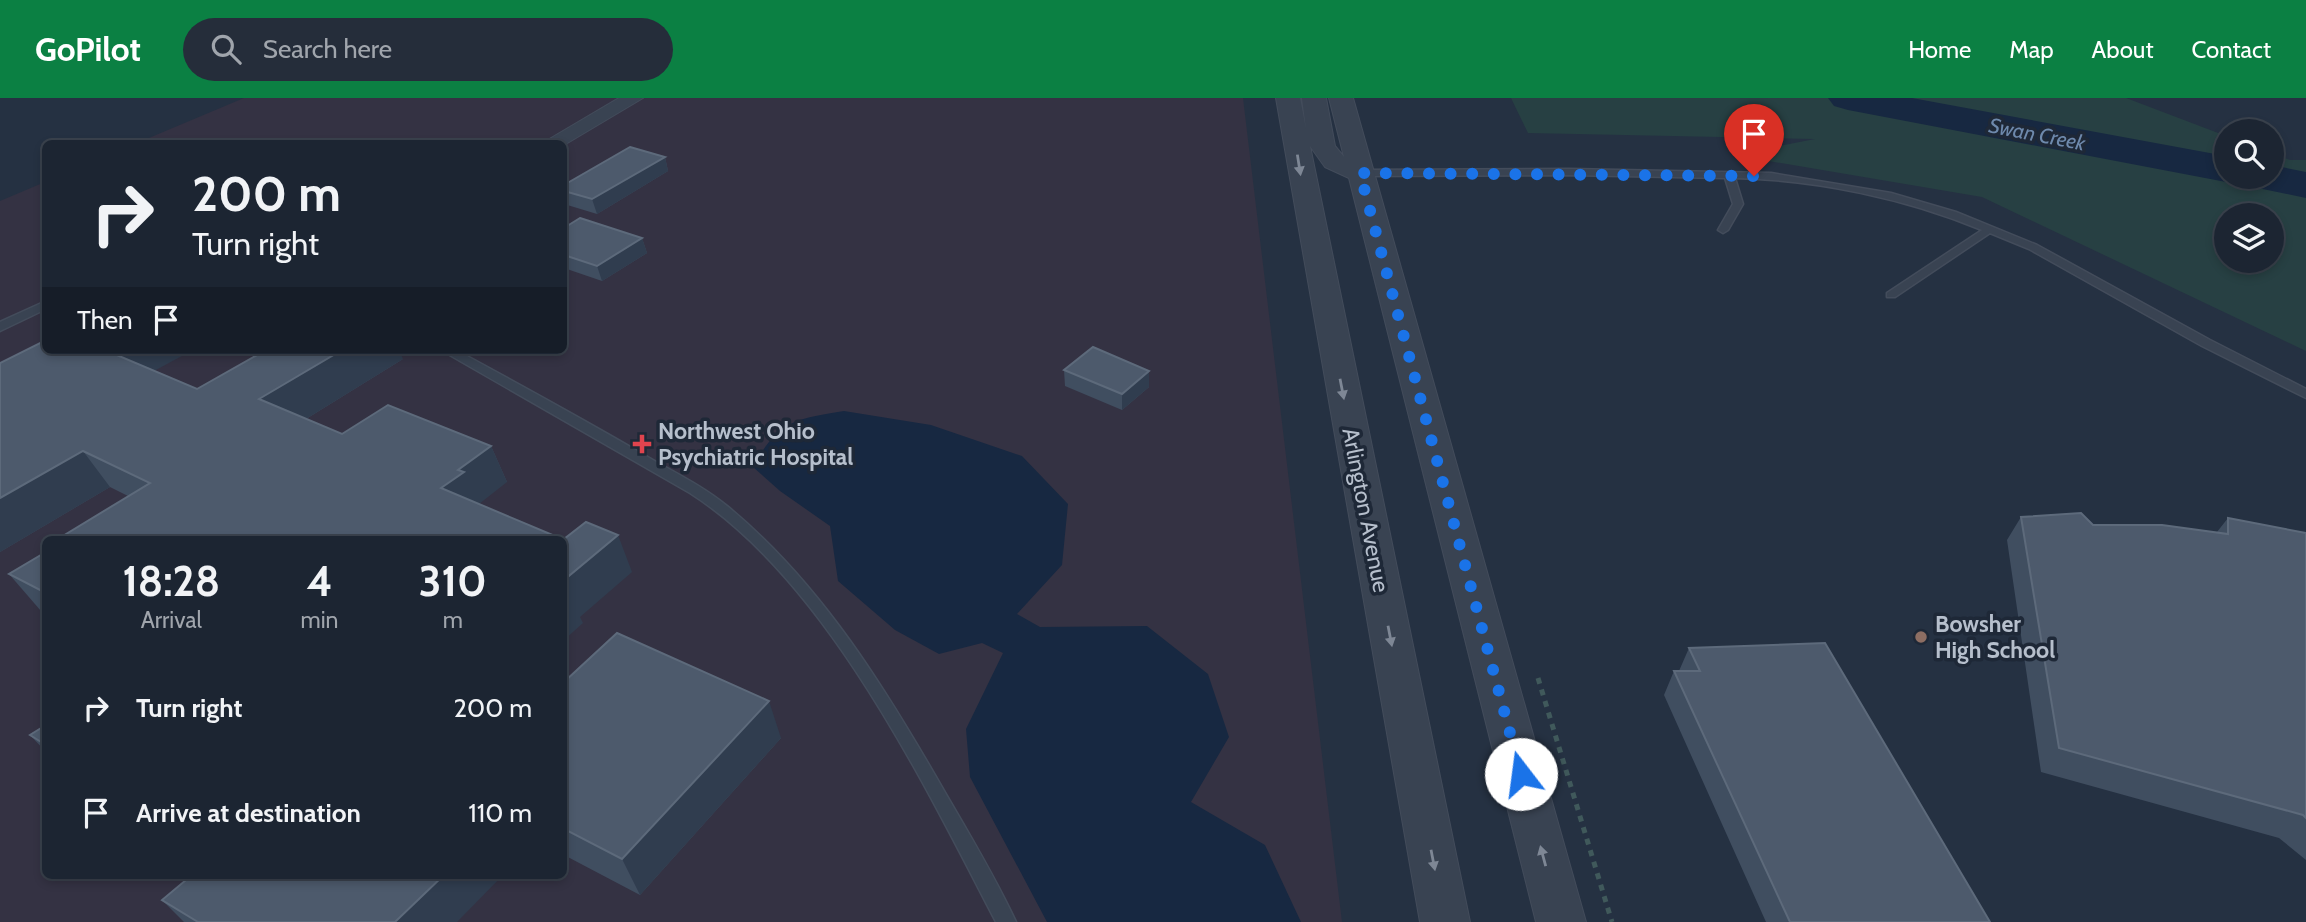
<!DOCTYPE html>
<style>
:root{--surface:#1c2532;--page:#252d3a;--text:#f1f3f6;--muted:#a0a5ac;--line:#3a424d;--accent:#0b8043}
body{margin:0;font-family:Cabin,sans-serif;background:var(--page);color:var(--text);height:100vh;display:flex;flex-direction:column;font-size:26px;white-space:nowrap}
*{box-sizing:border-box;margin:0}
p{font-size:23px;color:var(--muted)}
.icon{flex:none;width:38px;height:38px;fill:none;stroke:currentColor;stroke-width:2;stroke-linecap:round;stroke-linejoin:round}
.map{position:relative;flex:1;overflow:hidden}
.details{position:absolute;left:42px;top:438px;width:525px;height:343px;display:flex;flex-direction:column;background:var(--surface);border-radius:10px;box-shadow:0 4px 10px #0003,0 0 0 2px var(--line)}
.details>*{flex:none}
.guide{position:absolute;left:42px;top:42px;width:525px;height:214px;border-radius:10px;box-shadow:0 4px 10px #0003,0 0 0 2px var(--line);background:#1c2532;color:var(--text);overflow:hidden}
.tools{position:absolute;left:2214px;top:21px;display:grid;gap:14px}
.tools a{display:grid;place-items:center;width:70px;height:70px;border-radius:50%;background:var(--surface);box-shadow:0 4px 10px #0003,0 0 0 2px var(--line);font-size:35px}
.pin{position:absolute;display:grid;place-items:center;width:60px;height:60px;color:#fff;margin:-72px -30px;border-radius:50% 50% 50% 0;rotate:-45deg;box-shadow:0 0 7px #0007}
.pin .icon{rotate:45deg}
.me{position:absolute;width:77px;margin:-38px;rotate:345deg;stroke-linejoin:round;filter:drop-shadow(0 0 5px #0008)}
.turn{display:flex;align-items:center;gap:24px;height:147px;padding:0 35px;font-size:32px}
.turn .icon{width:91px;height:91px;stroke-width:2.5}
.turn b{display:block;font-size:49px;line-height:60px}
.then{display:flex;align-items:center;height:66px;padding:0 35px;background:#0003;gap:14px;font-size:26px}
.eta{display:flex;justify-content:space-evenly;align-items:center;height:119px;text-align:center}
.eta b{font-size:42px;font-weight:800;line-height:49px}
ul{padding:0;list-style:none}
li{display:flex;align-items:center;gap:21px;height:105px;padding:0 35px}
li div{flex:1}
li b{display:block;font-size:26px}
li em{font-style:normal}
header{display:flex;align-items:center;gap:42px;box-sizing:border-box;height:98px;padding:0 35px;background:var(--accent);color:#fff}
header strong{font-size:33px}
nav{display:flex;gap:38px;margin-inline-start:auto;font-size:24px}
.search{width:490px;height:63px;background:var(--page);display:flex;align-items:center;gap:18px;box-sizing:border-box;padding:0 24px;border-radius:38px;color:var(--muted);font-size:26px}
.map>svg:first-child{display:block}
.medical{fill:#343243;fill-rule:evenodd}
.green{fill:#274043;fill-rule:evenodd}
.water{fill:#172841}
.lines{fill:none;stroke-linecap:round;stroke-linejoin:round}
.river{fill:#172841;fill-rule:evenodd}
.service-casing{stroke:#434c5b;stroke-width:3}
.minor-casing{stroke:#434c5b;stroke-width:2}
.tertiary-casing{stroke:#434c5b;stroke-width:2}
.path{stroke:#40595b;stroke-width:5;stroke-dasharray:6 6;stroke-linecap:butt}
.service{fill:#394352;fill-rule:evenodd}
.minor{fill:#394352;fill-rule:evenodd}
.tertiary{fill:#394352;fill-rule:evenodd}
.wall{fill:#404e60}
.shaded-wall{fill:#303d4f}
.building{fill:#4d5a6c;stroke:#5d6a7b;stroke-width:2}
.oneway{fill:#7e8795}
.route{stroke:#1a73e8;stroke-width:12;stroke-dasharray:0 21.6}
.health-dot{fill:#e0444e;stroke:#1e2837;stroke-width:2.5}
.education-dot{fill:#8d6e63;stroke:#1e2837;stroke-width:2.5}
.labels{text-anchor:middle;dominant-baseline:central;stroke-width:7;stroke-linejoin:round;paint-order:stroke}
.far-water-label{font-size:21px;font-style:italic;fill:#6e89ac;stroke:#1e2837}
.poi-label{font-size:23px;font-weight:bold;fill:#b6bfcc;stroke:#1e2837;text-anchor:start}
.street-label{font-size:23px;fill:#b6bfcc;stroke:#1e2837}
</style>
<header>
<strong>GoPilot</strong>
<div class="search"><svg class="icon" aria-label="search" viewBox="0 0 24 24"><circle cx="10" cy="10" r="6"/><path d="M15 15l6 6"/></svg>Search here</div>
<nav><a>Home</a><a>Map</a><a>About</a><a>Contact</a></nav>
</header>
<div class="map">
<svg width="2306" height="824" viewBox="0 0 2306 824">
<rect width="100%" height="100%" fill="#253142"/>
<!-- medical -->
<path class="medical" d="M244 0H1243L1342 824H0V103L45 84 46 252H564V46L137 45ZM46 441H564V777H46Z"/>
<!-- green -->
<path class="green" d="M1511 0H2126L2226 38V79H2272V55L2290 62H2306V253L1982 99 1733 57 1815 41 1528 35ZM2226 117H2272V163H2226Z"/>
<!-- water -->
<path class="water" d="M844 313 931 327 1022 358 1068 406 1062 467 1017 516 1040 529 1147 528 1208 576 1229 639 1191 704 1265 747 1301 824H1047L970 679 966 631 1003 555 982 545 939 556 895 532 838 483 830 428 780 393 753 369C778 323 794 321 844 313Z"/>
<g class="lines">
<!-- river -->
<path class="river" d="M1828 0H1912L2226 58V79H2272V67L2306 74V100L2248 88 2242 80 2226 84 1848 12 1834 8Z"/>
<!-- service casing -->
<g class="service-casing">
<g id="service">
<path d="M1569 71 1771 75 1891 95 1956 114 2037 147 2210 242 2306 291V300L2202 248 2029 151 1990 135 1895 199H1887V195L1982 132C1904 100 1818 82 1735 80L1743 106 1728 132 1723 135 1718 132 1733 106 1725 80 1569 77 1360 78 1355 75 1360 72Z"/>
<path d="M46 203V211L0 233V224Z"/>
<path d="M441 252H456C520 287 583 321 646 358 673 374 703 388 727 408 822 486 887 593 947 698 971 739 996 781 1016 824H996C923 684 826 482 690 395Z"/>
</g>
</g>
<!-- minor casing -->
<g class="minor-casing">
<path id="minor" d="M619 0H643L564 47 541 46Z"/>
</g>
<!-- tertiary casing -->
<g class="tertiary-casing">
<path id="tertiary" d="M1276 0H1300L1306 31 1302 0H1326L1335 48 1344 59 1329 0H1353L1586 824H1536L1349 80 1325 69 1310 48 1470 824H1420Z"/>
</g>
<!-- path -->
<path class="path" d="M1538 580 1612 824"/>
<!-- service -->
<use href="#service" class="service"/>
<!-- minor -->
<use href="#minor" class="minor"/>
<!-- tertiary -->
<use href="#tertiary" class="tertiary"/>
</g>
<!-- wall -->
<g class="wall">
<path d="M665 59 668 73 597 116 564 106V87Z"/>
<path d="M564 130 642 140 647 155 602 183 564 170Z"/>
<path d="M403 261 306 321 342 336 491 348 507 384 128 398 110 389 0 454V265L154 273 197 291Z"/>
<path d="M1064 272 1149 273V289L1122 312 1065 288Z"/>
<path d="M2021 419 2093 427 2217 434 2228 420 2306 435V762L2279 740 2041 674 2007 442Z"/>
<path d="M46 454V516L41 513 9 476Z"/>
<path d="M1689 550 1990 824H1766L1664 597 1674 573H1679Z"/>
<path d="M564 584 781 640 640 797 564 757Z"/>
<path d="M46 627V654L30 637Z"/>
<path d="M162 802 457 824H184Z"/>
</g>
<!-- shaded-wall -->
<g class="shaded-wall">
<path d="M665 59 668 73 597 116 592 101Z"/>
<path d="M642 140 647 155 602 183 597 168Z"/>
<path d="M104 252H193L128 287Z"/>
<path d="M342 252H399L403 261 280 337 259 301Z"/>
<path d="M1149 273V289L1122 312V296Z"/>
<path d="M491 348 507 384 479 406 441 390 458 372Z"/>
<path d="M83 353 110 389 0 454V400Z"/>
<path d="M618 437 632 474 580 519 583 525 564 542V482Z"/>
<path d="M769 603 781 640 640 797 622 761Z"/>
<path d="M444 777H503L457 824H395Z"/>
</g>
<!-- building -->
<g class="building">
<path d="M630 49 665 59 592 101 564 93V87Z"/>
<path d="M580 120 642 140 597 168 564 157V130Z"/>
<path d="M46 242V252H105L197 291 266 252H342L259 301 342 336 388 307 491 348 458 372 464 374 441 390 562 441H58L150 385 83 353 0 400V265Z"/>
<path d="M1093 249 1149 273 1122 296 1064 272Z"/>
<path d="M2081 415 2093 427H2162L2228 436V420L2306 435V720L2303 717 2059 650 2021 419Z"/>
<path d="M586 424 618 437 564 482V441Z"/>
<path d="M46 454V495L9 476Z"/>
<path d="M617 535 769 603 622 761 564 731V584Z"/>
<path d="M1825 545 1990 824H1790L1674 573H1700L1689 550Z"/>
<path d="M46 627V647L30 637Z"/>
<path d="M192 777H444L395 824H198L162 802Z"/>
</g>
<!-- one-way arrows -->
<defs><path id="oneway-solid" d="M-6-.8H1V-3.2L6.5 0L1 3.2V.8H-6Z" transform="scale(1.75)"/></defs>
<g class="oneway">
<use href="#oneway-solid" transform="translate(1299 67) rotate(81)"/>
<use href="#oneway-solid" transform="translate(1342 291) rotate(79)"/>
<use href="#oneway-solid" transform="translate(1390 538) rotate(79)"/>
<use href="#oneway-solid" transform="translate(1543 758) rotate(-105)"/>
<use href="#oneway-solid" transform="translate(1433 762) rotate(79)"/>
</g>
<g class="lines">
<!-- route -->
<path class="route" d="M1521 676 1360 75 1754 78"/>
</g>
<!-- markers -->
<path class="health-dot" d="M638.5 335.5h7v7h7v7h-7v7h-7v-7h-7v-7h7z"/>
<circle class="education-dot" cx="1921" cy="539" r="7"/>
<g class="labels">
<!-- far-water labels -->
<g class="far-water-label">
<text transform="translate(2037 36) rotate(11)">Swan Creek</text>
</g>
<!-- poi labels -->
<g class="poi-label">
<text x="658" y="333">Northwest Ohio<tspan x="658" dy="26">Psychiatric Hospital</tspan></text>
<text x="1935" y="526">Bowsher<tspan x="1935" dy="26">High School</tspan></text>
</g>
<!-- street labels -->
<g class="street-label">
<text transform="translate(1366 412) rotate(79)">Arlington Avenue</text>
</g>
</g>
</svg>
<div class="tools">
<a><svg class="icon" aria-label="search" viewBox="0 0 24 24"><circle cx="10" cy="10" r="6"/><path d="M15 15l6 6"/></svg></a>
<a><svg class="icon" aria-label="layers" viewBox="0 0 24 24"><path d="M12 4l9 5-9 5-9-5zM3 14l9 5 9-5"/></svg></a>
</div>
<div class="pin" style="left:1754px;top:78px;background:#d93025"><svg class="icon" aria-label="arrive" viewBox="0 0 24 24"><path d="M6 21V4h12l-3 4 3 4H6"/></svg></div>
<svg class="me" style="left:1521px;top:676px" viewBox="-20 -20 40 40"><circle r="19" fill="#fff"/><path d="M0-13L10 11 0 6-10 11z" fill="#1a73e8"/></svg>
<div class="guide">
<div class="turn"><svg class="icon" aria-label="right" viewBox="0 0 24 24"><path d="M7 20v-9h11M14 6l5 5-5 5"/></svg><div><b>200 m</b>Turn right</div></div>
<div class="then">Then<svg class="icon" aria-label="arrive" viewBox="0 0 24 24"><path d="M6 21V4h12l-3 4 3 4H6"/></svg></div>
</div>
<section class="details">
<div class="eta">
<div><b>18:28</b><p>Arrival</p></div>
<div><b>4</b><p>min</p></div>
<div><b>310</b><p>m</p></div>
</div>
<ul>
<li><svg class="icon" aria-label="right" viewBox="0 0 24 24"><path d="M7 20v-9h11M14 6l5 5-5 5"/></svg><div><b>Turn right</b></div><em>200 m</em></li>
<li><svg class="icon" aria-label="arrive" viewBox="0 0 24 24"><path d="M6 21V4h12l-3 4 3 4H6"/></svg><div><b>Arrive at destination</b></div><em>110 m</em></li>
</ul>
</section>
</div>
